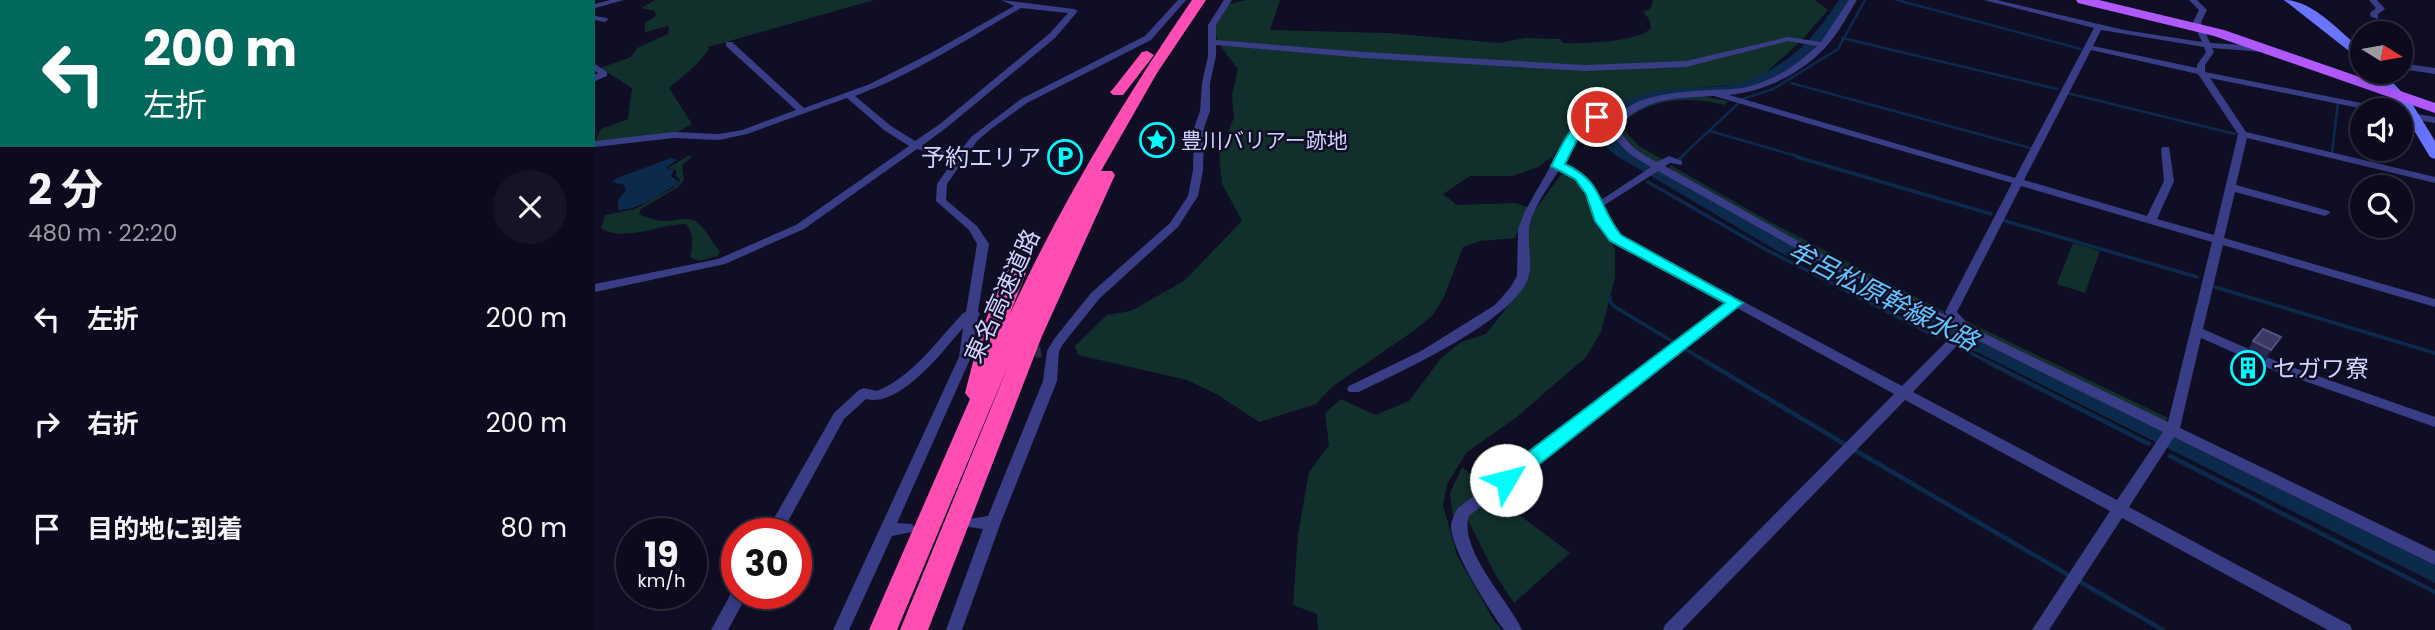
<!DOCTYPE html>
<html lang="ja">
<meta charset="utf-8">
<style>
:root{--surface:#0c0a1c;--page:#151325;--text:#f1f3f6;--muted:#9a9aa3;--line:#2c2b3b}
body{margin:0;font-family:Poppins,"Noto Sans JP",sans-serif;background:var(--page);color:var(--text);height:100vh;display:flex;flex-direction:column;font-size:26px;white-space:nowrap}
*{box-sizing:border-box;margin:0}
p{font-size:23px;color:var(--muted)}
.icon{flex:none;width:38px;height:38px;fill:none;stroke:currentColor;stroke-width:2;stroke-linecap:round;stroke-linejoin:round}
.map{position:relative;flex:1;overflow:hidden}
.sheet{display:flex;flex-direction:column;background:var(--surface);width:595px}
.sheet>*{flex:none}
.top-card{background:#00695c;color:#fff;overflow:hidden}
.needle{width:46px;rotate:101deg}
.tools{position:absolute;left:1755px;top:21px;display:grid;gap:14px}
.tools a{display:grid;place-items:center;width:63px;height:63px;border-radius:50%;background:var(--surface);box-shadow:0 4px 18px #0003,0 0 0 2px var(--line);font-size:35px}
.speed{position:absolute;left:21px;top:518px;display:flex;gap:14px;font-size:35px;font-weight:700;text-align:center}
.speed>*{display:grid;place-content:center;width:91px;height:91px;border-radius:50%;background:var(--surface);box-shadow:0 4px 18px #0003,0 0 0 2px var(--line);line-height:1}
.speed small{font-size:18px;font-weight:400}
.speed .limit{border:10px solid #d22;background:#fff;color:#111}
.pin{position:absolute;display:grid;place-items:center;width:60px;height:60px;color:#fff;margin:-30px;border:4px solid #fff;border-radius:50%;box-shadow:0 2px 7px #0007}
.me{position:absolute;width:77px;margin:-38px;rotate:53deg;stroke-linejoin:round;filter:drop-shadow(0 0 5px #0008)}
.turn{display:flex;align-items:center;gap:24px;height:147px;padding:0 28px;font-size:32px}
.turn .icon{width:91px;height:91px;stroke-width:2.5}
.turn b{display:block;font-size:49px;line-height:60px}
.round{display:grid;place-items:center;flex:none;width:74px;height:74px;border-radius:37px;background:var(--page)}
.head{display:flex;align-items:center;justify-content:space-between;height:119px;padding:0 28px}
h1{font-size:42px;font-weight:700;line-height:52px}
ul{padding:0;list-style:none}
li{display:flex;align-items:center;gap:21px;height:105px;padding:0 28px}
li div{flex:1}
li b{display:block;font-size:26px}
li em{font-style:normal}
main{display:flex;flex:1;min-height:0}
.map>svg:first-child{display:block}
.green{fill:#112f2b}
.water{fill:#0c2a4b}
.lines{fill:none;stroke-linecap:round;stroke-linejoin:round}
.stream-far2{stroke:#0c2a4b;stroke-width:2.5}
.stream-far1{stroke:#0c2a4b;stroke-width:3.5}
.stream{stroke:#0c2a4b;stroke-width:4.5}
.river{fill:#0c2a4b;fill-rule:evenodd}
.street-tunnel{stroke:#2d2b46;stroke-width:11;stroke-dasharray:11 5;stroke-linecap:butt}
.street{fill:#383d85;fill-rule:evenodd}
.secondary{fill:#6974ff;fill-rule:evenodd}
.primary{fill:#b059ff;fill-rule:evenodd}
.highway{fill:#ff4db4;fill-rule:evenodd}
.wall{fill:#2b2753}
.shaded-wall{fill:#181539}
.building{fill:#3d3965;stroke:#54517e;stroke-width:2}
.route{fill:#00fdfc;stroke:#00a4a4;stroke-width:2}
.labels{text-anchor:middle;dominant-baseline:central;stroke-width:5;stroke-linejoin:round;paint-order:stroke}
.far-poi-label{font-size:21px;fill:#d2d2ff;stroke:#100e25;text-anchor:start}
.poi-label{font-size:24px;fill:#d2d2ff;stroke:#100e25;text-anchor:end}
.street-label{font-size:24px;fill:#d2d2ff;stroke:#100e25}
.water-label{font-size:26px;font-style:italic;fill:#60c6ff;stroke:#100e25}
</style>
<main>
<section class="sheet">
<div class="top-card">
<div class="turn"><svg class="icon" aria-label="left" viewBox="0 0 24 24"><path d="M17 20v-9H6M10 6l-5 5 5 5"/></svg><div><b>200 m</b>左折</div></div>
</div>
<div class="head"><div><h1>2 分</h1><p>480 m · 22:20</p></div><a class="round"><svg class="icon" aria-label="close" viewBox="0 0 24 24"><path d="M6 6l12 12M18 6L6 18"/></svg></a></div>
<ul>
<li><svg class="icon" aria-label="left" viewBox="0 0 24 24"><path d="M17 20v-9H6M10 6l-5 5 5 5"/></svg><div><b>左折</b></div><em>200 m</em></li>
<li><svg class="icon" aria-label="right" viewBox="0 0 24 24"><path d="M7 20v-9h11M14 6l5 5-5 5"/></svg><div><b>右折</b></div><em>200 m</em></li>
<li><svg class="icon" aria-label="arrive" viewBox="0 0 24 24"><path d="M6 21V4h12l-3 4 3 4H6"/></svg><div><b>目的地に到着</b></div><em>80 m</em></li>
</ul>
</section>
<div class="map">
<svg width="1840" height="630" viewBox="0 0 1840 630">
<rect width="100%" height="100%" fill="#100e25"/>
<!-- green -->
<g class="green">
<path d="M60 0H279L113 47 114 50 100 66 74 88 97 124 79 134 0 142 6 129 33 119 37 88 5 68 36 57 42 48 73 34 74 26 50 32V23L61 16 59 11 46 8Z"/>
<path d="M651 0H685L675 30 793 33 904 43 930 38 965 39 968 43C986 44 1045 42 1056 28L1054 19 1048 12 1056 8 1058 0H1220L1233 10 1205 42 1167 76 1142 84 1062 92 986 116 958 156 945 166 918 176H875L848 194 862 205 921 203 932 207 920 238 885 241 868 247 849 297 837 316 817 332 738 386 721 404 664 422 623 395 592 380 483 355 480 346 512 315 536 311 589 281 647 221 627 184 624 152 639 118 637 96 643 69C623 41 611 38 631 5Z"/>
<path d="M1105 96 1133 101 1130 105C1096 96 1060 98 1031 119L1029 130 1044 146 1067 159V162L1063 164 1044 153 1022 131 1024 122C1048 102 1075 98 1105 96Z"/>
<path d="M93 156H98L87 165 89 180 83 187 46 209 44 214C51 217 58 220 66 221 77 222 90 216 100 221 113 229 115 242 125 251L123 256 104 261 95 257C98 247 99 233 91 224 64 224 30 243 6 228L10 215 40 209 78 188 85 180 81 176V170L73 168Z"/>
<path d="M1075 165 1177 223 1350 312 1348 314C1254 270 1162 223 1074 168Z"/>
<path d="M966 175H978L997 204 1001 225 1020 249V277L1006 332 991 357 923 416 872 452 852 484 848 505 862 555 899 621 907 630H723L722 614 698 605 703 534 714 472 734 445 730 413 746 399 780 415 814 401 847 357 866 342 891 334 905 316 929 284 933 233 939 211Z"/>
<path d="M1478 243 1505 251 1490 293 1462 284Z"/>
<path d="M1369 320 1573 418 1571 421 1375 329Z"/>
<path d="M867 467 883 480 888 477 893 481 889 484 894 488 858 516 855 493Z"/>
<path d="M899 496 975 553 919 603 900 574 872 518Z"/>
</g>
<!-- water -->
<path class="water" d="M76 158 82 160 70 168 79 170 76 176 83 181 82 184C64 195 44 210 23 210V200L31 190 29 185 18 182 20 179Z"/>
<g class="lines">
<!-- stream-far2 -->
<g class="stream-far2">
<path d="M1302 0 1486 49"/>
<path d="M1247 38 1462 89"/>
<path d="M1196 83 1435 148"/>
<path d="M1472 93 1640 134"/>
<path d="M1115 131 1208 158"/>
<path d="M1737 152 1743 103"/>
<path d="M1085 158 1148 99 1178 89 1243 49 1270 0"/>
</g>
<!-- stream-far1 -->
<g class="stream-far1">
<path d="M1202 157 1396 214"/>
<path d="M1081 162 1087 157"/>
<path d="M1053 182 1168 248 1342 337"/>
<path d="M1407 220 1602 277"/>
<path d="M1620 287 1840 353"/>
<path d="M1015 297V302L1020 307 1115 364"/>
<path d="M1362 346 1397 364"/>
</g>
<!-- stream -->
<g class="stream">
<path d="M1112 362 1251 445"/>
<path d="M1393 362 1554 444"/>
<path d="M1258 449 1475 576"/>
<path d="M1575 456 1840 592"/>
<path d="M1482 580 1568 630"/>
</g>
<!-- river -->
<path class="river" d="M1244 0H1258C1248 15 1240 31 1228 44 1200 75 1159 92 1119 96 1077 100 1053 98 1018 125L1021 138 1034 149 1200 245 1840 558V583L1186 253 1022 156C973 122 1030 97 1064 91 1095 85 1129 91 1159 78 1200 60 1220 36 1244 0Z"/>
<!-- street-tunnel -->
<path class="street-tunnel" d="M424 354 446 352"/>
<!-- street -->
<g class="street">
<path d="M15 0H29L0 8V4Z"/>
<path d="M406 0 479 9 483 11 460 38 351 128 328 145 350 152 364 153 376 137 426 99 550 36 583 0H591L556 40 432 103 396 129 382 141 352 184 351 200 382 226 394 244 383 311 385 314 383 317 376 357 302 523 317 524 320 528 317 532 297 536 254 630H238L364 357 368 328C348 351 305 408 271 399L249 419 186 534H170L239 413 264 390 269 388 282 391C317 377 343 340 368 313L371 312 382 244 374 230 341 201 342 184 360 158H350L322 149 209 229 130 264 0 292V284L123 259 201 225 314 146 289 130 252 98 152 134 124 140 78 138 0 147V141L78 132 124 134 147 130 201 110 131 46V42H137L209 108 275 84 336 53 419 6ZM426 8 473 13 454 34 345 124 320 141 296 126 260 96C319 74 372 39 426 8Z"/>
<path d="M629 0H637L621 25V40L769 52 990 65 1091 61 1193 37 1226 42 1254 0H1262C1253 14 1246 29 1235 42 1210 72 1172 91 1134 95L1420 178 1499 28 1389 0H1402L1529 30 1607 42 1598 22 1604 10 1594 0H1602L1612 10 1606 22 1615 43 1669 46 1673 49 1669 52 1617 48 1619 52 1610 65V72L1786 107 1791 110H1774L1615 78 1651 132 1840 177V183L1652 138 1641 185 1734 211 1735 213 1730 216 1640 192 1629 238 1840 299V307L1628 245 1608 329 1688 364 1840 417V427L1678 370 1606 338 1585 428 1840 551V565L1579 437 1534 507 1755 625 1757 630H1733L1527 518 1454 630H1437L1515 511 1310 400 1087 630H1068L1070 625 1299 394 1142 308 874 516C863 549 914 601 927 630H909C893 608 859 555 856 528 856 521 859 514 863 508L1133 303 1017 240C999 217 994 180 964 170 953 188 935 211 934 232 933 246 937 262 934 275 924 319 803 373 764 392H754L752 389 754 386 826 351 900 305 915 288 922 276 923 229 930 211 976 130C989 116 1003 114 1021 118 1044 87 1114 92 1148 88 1176 82 1201 66 1222 46L1193 41 1091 67 990 71 769 58 621 45V56L615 83V111L609 128 608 170 603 196 583 227 504 299 468 344 464 351 462 381 406 522 367 630H351L388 529 374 527 371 523 374 519 393 516 448 381 452 351 459 339 496 293 575 223 593 196 598 170 599 128 605 111 607 83 613 56V25ZM1506 30 1609 47 1611 52 1602 65V68L1498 46ZM1496 50 1603 74 1643 134 1619 235 1562 219 1579 181 1574 147H1568L1566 149 1569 181 1552 216 1429 180ZM1119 96 1417 183 1350 312 1353 316 1244 264 1070 166 1075 163 1087 165V161L1074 156 1062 162C1044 152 1034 147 1024 128 1046 97 1084 98 1119 96ZM1001 121 1018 123 1014 128C1026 149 1035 155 1056 167L1006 200C993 182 990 172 967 164L985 132ZM1063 171 1236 268 1362 331 1307 386 1025 236 1018 227 1008 206ZM1426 186 1617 242 1573 422 1376 327 1362 312ZM1372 335 1568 432 1522 500 1318 392Z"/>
<path d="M1774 0H1782L1790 9 1783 14V19L1776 17 1775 13 1781 8Z"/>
<path d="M0 16 12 18 13 20 9 22 0 20Z"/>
<path d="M1806 63 1840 68V74L1806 69Z"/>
<path d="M0 64 12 72V76L0 81V75L3 73 0 71Z"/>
<path d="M1806 111 1840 117V123L1806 117Z"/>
<path d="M142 587V593H153L133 630H116L139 588Z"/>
</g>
<!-- secondary -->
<g class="secondary">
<path d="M1689 0C1718 0 1746 33 1768 51V62Z"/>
<path d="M1774 72H1788L1816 102 1840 141V159L1835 157 1805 107Z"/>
</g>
<!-- primary -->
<path class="primary" d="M1481 0H1504L1629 30 1840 103V113L1619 36 1483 3Z"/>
<!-- highway -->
<g class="highway">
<path d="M597 0H611L562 73 506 171H517L520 175 447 336 333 630H305L416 359 302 630H274L375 399 370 393 386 331 411 273 414 269H428L431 273 414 316C465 205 528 101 597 0Z"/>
<path d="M552 51 559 55 528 95H518L515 92 518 89 547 52Z"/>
</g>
</g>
<!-- wall -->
<path class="wall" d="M1686 337 1666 367 1656 380 1639 372 1658 341Z"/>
<!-- shaded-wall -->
<path class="shaded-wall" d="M1686 337 1666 367 1656 380 1676 350Z"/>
<!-- building -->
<path class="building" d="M1668 329 1686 337 1676 350 1658 341Z"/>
<!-- route -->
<path class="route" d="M1002 113 1008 117 986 132 970 164C1009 182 1002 205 1026 235L1148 303 918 485 911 487 904 485 902 480 904 474 1130 303 1015 241 1000 221 991 194 980 179 956 166C968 143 976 120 1002 113Z"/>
<!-- icons -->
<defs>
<g id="sight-ring" transform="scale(1.75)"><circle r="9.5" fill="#100e25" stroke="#00fdfc" stroke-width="1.5"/><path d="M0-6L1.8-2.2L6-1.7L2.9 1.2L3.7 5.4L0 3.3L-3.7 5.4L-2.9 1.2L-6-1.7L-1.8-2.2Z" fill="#00fdfc"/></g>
<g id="parking-ring" transform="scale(1.75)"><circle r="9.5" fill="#100e25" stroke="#00fdfc" stroke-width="1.5"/><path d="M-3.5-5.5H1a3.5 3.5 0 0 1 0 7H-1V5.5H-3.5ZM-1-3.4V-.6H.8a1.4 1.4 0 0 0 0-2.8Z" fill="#00fdfc"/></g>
<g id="building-ring" transform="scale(1.75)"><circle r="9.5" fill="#100e25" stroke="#00fdfc" stroke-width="1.5"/><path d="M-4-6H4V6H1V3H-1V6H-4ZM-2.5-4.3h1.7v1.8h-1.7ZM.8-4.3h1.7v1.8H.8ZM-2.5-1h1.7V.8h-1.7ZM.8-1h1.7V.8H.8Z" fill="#00fdfc"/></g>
</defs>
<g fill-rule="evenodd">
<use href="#sight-ring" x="562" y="140"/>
<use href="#parking-ring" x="470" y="157"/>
<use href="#building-ring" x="1653" y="368"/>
</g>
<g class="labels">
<!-- far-poi labels -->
<g class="far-poi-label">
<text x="586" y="140">豊川バリアー跡地</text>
</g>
<!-- poi labels -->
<g class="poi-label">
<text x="446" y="157">予約エリア</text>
<text x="1678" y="368" text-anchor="start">セガワ寮</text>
</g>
<!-- street labels -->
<g class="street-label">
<text transform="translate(407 296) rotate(-65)">東名高速道路</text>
</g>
<!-- water labels -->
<g class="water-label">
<text transform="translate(1288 296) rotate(27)">牟呂松原幹線水路</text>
</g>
</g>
</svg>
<div class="tools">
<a><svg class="needle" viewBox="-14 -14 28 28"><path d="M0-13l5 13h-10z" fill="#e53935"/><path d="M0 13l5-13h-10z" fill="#9a9aa3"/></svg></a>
<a><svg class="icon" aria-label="sound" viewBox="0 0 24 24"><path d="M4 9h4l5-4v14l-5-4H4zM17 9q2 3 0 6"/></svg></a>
<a><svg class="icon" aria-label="search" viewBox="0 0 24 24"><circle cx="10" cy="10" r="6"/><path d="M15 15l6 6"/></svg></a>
</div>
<div class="speed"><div>19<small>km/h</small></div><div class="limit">30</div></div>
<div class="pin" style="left:1002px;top:117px;background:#d93025"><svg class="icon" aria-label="arrive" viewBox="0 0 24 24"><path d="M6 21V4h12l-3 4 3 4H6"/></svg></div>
<svg class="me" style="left:911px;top:480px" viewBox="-20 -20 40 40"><circle r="19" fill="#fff"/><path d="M0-13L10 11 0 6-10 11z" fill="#00fdfc"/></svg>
</div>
</main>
